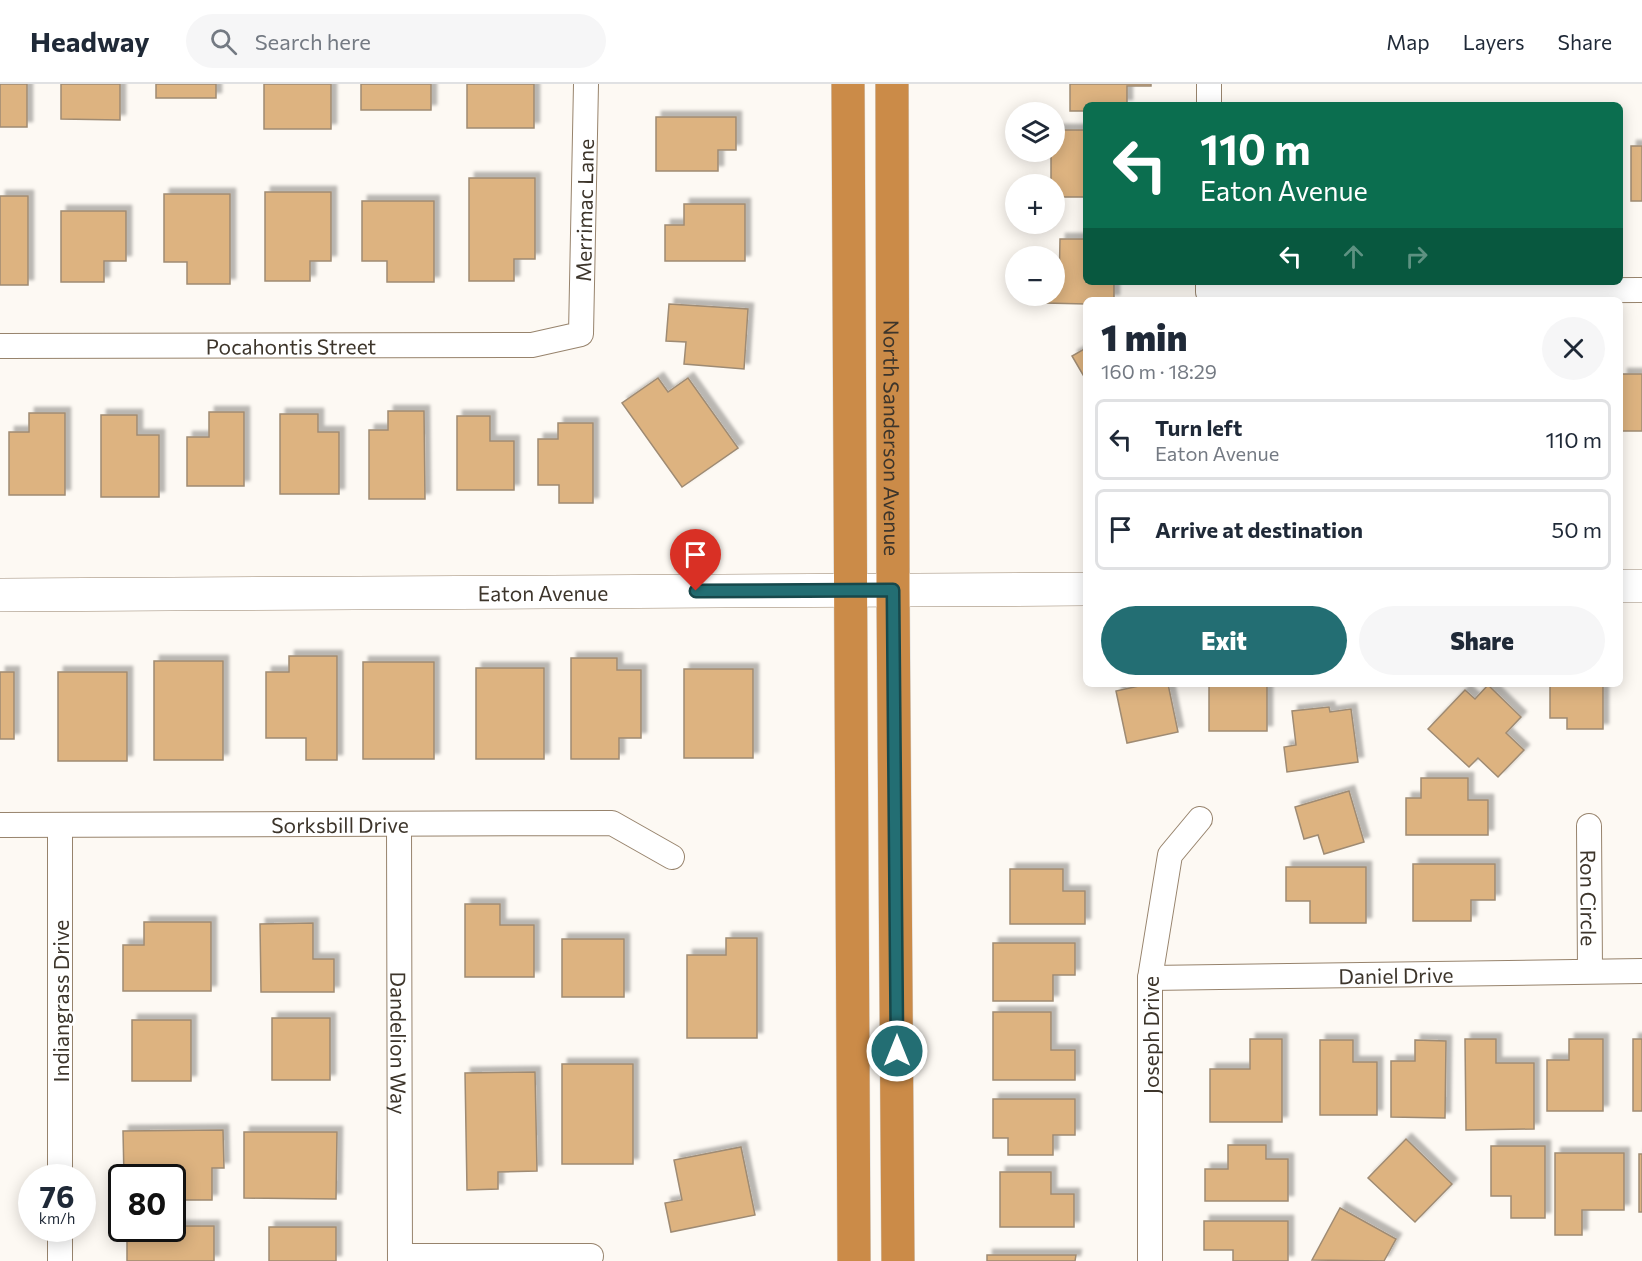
<!DOCTYPE html>
<meta charset="utf-8">
<style>
:root{--surface:#fff;--page:#f6f6f7;--text:#1f2937;--muted:#747a83;--line:#e0e1e3;--accent:#236e73}
body{margin:0;font-family:Commissioner,sans-serif;background:var(--page);color:var(--text);height:100vh;display:flex;flex-direction:column;font-size:22px;white-space:nowrap}
*{box-sizing:border-box;margin:0}
p{font-size:20px;color:var(--muted)}
.icon{flex:none;width:33px;height:33px;fill:none;stroke:currentColor;stroke-width:2;stroke-linecap:round;stroke-linejoin:round}
.map{position:relative;flex:1;overflow:hidden}
.panel{position:absolute;left:1083px;top:213px;width:540px;height:390px;display:flex;flex-direction:column;background:var(--surface);border-radius:9px;box-shadow:0 3px 15px #0003}
.panel>*{flex:none}
.top-card{position:absolute;left:1083px;top:18px;width:540px;height:183px;border-radius:9px;box-shadow:0 3px 15px #0003;background:#0b6e4f;color:#fff;overflow:hidden}
.buttons{position:absolute;left:1005px;top:18px;display:grid;gap:12px}
.buttons a{display:grid;place-items:center;width:60px;height:60px;border-radius:50%;background:var(--surface);box-shadow:0 3px 15px #0003;font-size:30px}
.speed{position:absolute;left:18px;top:1080px;display:flex;gap:12px;font-size:30px;font-weight:700;text-align:center}
.speed>*{display:grid;place-content:center;width:78px;height:78px;border-radius:50%;background:var(--surface);box-shadow:0 3px 15px #0003;line-height:1}
.speed small{font-size:15px;font-weight:400}
.speed .limit{border:3px solid #111;border-radius:9px;background:#fff;color:#111}
.pin{position:absolute;display:grid;place-items:center;width:51px;height:51px;color:#fff;margin:-62px -26px;border-radius:50% 50% 50% 0;rotate:-45deg;box-shadow:0 0 6px #0007}
.pin .icon{rotate:45deg}
.me{position:absolute;width:66px;margin:-33px;rotate:0deg;stroke-linejoin:round;filter:drop-shadow(0 0 4px #0008)}
.turn{display:flex;align-items:center;gap:21px;height:126px;padding:0 18px;font-size:27px}
.turn .icon{width:78px;height:78px;stroke-width:2.5}
.turn b{display:block;font-size:42px;line-height:51px}
.lanes{display:flex;align-items:center;height:57px;padding:0 18px;background:#0003;justify-content:center;gap:30px;direction:ltr}
.lanes .off{opacity:.35}
.round{display:grid;place-items:center;flex:none;width:63px;height:63px;border-radius:32px;background:var(--page)}
.head{display:flex;align-items:center;justify-content:space-between;height:102px;padding:0 18px}
h1{font-size:36px;font-weight:800;line-height:45px}
.action{display:flex;gap:12px;margin-top:auto;padding:12px 18px}
.action a{flex:1;height:69px;border-radius:36px;background:var(--accent);color:#fff;font-size:24px;font-weight:800;line-height:69px;text-align:center}
.action a+a{background:var(--page);color:var(--text)}
ul{padding:0;list-style:none}
li{display:flex;align-items:center;gap:18px;height:81px;margin:0 12px 9px;padding:0 6px;border:3px solid var(--line);border-radius:9px}
li div{flex:1}
li b{display:block;font-size:22px}
li em{font-style:normal}
header{display:flex;align-items:center;gap:36px;box-sizing:border-box;height:84px;padding:0 30px;background:var(--surface);border-bottom:2px solid var(--line)}
header strong{font-size:28px}
nav{display:flex;gap:33px;margin-inline-start:auto;font-size:21px}
.search{width:420px;height:54px;background:var(--page);display:flex;align-items:center;gap:15px;box-sizing:border-box;padding:0 21px;border-radius:33px;color:var(--muted);font-size:22px}
.map>svg:first-child{display:block}
.building{fill:#ddb380;stroke:#9f8b73;stroke-width:1.5;filter:url(#shadow)}
.lines{fill:none;stroke-linecap:round;stroke-linejoin:round}
.street-casing{stroke:#97836c;stroke-width:26}
.secondary-casing{stroke:#97836c;stroke-width:34}
.highway-casing{stroke:#d8d7d5;stroke-width:34}
.street{stroke:#fff;stroke-width:24}
.secondary{stroke:#fff;stroke-width:33}
.highway{stroke:#cb8b48;stroke-width:33}
.route-casing{stroke:#17484b;stroke-width:15}
.route{stroke:#236e73;stroke-width:10}
.labels{text-anchor:middle;dominant-baseline:central;stroke-width:6;stroke-linejoin:round;paint-order:stroke}
.street-label{font-size:21px;fill:#3d352b;stroke:#fff}
</style>
<header>
<strong>Headway</strong>
<div class="search"><svg class="icon" aria-label="search" viewBox="0 0 24 24"><circle cx="10" cy="10" r="6"/><path d="M15 15l6 6"/></svg>Search here</div>
<nav><a>Map</a><a>Layers</a><a>Share</a></nav>
</header>
<div class="map">
<svg width="1642" height="1177" viewBox="0 0 1642 1177">
<defs>
<filter id="shadow"><feDropShadow dx="5.5" dy="-5.5" stdDeviation="1.5" flood-color="#0004"/></filter>
</defs>
<rect width="100%" height="100%" fill="#fdf9f3"/>
<!-- building -->
<g class="building">
<rect x="0" y="0" width="27" height="43"/>
<path d="M61 0H120V36L61 35Z"/>
<rect x="156" y="0" width="60" height="14"/>
<rect x="264" y="0" width="67" height="45"/>
<rect x="361" y="0" width="70" height="26"/>
<rect x="467" y="0" width="67" height="44"/>
<path d="M1070 0H1151V2H1127V21H1086V27H1070Z"/>
<path d="M656 33H736V66H718V87H656Z"/>
<path d="M1054 46H1086V113H1054V100H1051V68H1054Z"/>
<rect x="1631" y="62" width="11" height="55"/>
<path d="M469 94H535V175H514V197H469Z"/>
<path d="M265 108H331V177H310V197H265Z"/>
<path d="M164 110H230V200H187V178H164Z"/>
<rect x="0" y="112" width="28" height="89"/>
<path d="M362 117H434V198H387V177H362Z"/>
<path d="M684 120H745V177H665V141H684Z"/>
<path d="M61 127H126V177H104V198H61Z"/>
<path d="M1060 155H1086V198H1114V216H1086V220L1045 219V212H1054V204H1059Z"/>
<path d="M669 220 748 225 744 285 684 280 686 258 666 257Z"/>
<path d="M1086 264V296L1072 272Z"/>
<rect x="1622" y="290" width="20" height="57"/>
<path d="M658 294 668 308 688 294 738 364 682 403 622 319Z"/>
<path d="M388 327H424L425 415H369V346H388Z"/>
<path d="M209 328H244V402H187V353H209Z"/>
<path d="M29 329H65V411H9V348H29Z"/>
<path d="M280 330H318V348H339V410H280Z"/>
<path d="M101 331H137V351H159V413H101Z"/>
<path d="M457 332H490V357H514V406H457Z"/>
<path d="M558 339H593V419H559V401H538V355H558Z"/>
<path d="M289 572H337V676H306V654H266V588H289Z"/>
<path d="M571 574H617V586H641V654H619V675H571Z"/>
<rect x="154" y="577" width="69" height="99"/>
<rect x="363" y="578" width="71" height="97"/>
<rect x="476" y="584" width="68" height="91"/>
<rect x="684" y="585" width="69" height="89"/>
<rect x="0" y="588" width="14" height="67"/>
<rect x="58" y="588" width="69" height="89"/>
<path d="M1148 600H1168L1178 648 1127 659 1116 607Z"/>
<rect x="1209" y="600" width="58" height="47"/>
<path d="M1550 600H1603V645H1567V634H1550Z"/>
<path d="M1488 601 1521 633 1506 649 1524 666 1498 693 1478 674 1469 683 1428 645 1465 606 1475 615Z"/>
<path d="M1329 623 1330 628 1351 625 1358 678 1287 688 1284 663 1296 661 1292 627Z"/>
<path d="M1421 694H1468V716H1488V751H1406V714H1421Z"/>
<path d="M1349 707 1364 758 1324 770 1318 751 1304 755 1295 723Z"/>
<path d="M1413 780H1495V816H1471V837H1413Z"/>
<path d="M1286 783H1366V839H1310V817H1286Z"/>
<path d="M1010 785H1063V807H1085V840H1010Z"/>
<path d="M465 820H500V841H534V893H465Z"/>
<path d="M144 838H211V907H123V861H144Z"/>
<path d="M313 839V875H334V908H261L260 840Z"/>
<path d="M726 854H757V954H687V871H726Z"/>
<rect x="562" y="855" width="62" height="58"/>
<path d="M993 859H1075V891H1053V917H993Z"/>
<path d="M993 928H1051V966H1075V996H993Z"/>
<rect x="272" y="934" width="58" height="62"/>
<rect x="132" y="936" width="59" height="61"/>
<path d="M1250 955H1282V1038H1210V985H1250Z"/>
<path d="M1465 955H1496V979H1534V1045L1466 1046Z"/>
<path d="M1569 955H1603V1027H1547V976H1569Z"/>
<rect x="1633" y="955" width="9" height="72"/>
<path d="M1320 956H1353V978H1377V1031H1320Z"/>
<path d="M1415 956 1446 957 1445 1034 1391 1033V977H1415Z"/>
<rect x="562" y="980" width="71" height="100"/>
<path d="M535 988 537 1087 498 1088V1105L467 1106 465 989Z"/>
<path d="M993 1015H1075V1051H1053V1071H1008V1054H993Z"/>
<path d="M223 1046 224 1084H212V1116H172V1094H124L123 1047Z"/>
<path d="M244 1048H337L336 1115 244 1114Z"/>
<path d="M1406 1055 1452 1100 1415 1138 1368 1094Z"/>
<path d="M1228 1061H1266V1075H1288V1117H1205V1085H1228Z"/>
<path d="M1491 1062H1545V1134H1511V1112H1491Z"/>
<path d="M741 1063 755 1131 671 1148 665 1119 682 1116 674 1076Z"/>
<path d="M1555 1069H1624V1126H1582V1151H1555Z"/>
<rect x="1639" y="1070" width="3" height="58"/>
<path d="M1000 1088H1051V1110H1074V1143H1000Z"/>
<path d="M1340 1124 1396 1155 1384 1177 1312 1176Z"/>
<path d="M1204 1137H1288V1177H1233V1166H1204Z"/>
<path d="M172 1142H214V1177H127V1144H172Z"/>
<rect x="269" y="1143" width="67" height="34"/>
<path d="M987 1171H1076L1075 1177H987Z"/>
</g>
<g class="lines">
<!-- street casing -->
<g class="street-casing">
<g id="street">
<path d="M1209 21V0"/>
<path d="M1208 198V208L1642 206"/>
<path id="s1" d="M0 262 532 261 581 250 586 0"/>
<path id="s2" d="M399 740 400 1177"/>
<path id="s3" d="M0 741 612 739 672 773"/>
<path d="M60 741V1094"/>
<path id="s4" d="M1589 742 1590 887"/>
<path id="s5" d="M1150 894 1642 887"/>
<path d="M60 1144V1177"/>
<path d="M400 1172H591"/>
<path id="s6" d="M1150 1177V894L1170 771 1200 735"/>
</g>
</g>
<!-- secondary casing -->
<g class="secondary-casing">
<g id="secondary">
<path d="M1620 502H1642"/>
<path id="s7" d="M0 511 1086 505"/>
</g>
</g>
<!-- highway casing -->
<g class="highway-casing">
<g id="highway">
<path d="M848 0 854 1177"/>
<path id="s8" d="M892 0 893 506 898 1177"/>
</g>
</g>
<!-- street -->
<use href="#street" class="street"/>
<!-- secondary -->
<use href="#secondary" class="secondary"/>
<!-- highway -->
<use href="#highway" class="highway"/>
</g>
<g class="lines">
<!-- route casing -->
<g class="route-casing">
<path id="route" d="M696 507 893 506 897 967"/>
</g>
<!-- route -->
<use href="#route" class="route"/>
</g>
<g class="labels">
<!-- street labels -->
<g class="street-label">
<text stroke="none"><textPath href="#s1" startOffset="706">Merrimac Lane</textPath></text>
<text stroke="none"><textPath href="#s1" startOffset="291">Pocahontis Street</textPath></text>
<text stroke="none"><textPath href="#s8" startOffset="354">North Sanderson Avenue</textPath></text>
<text stroke="none"><textPath href="#s7" startOffset="543">Eaton Avenue</textPath></text>
<text stroke="none"><textPath href="#s3" startOffset="340">Sorksbill Drive</textPath></text>
<text stroke="none"><textPath href="#s4" startOffset="72">Ron Circle</textPath></text>
<text stroke="none"><textPath href="#s5" startOffset="246">Daniel Drive</textPath></text>
<text transform="translate(60 917) rotate(-90)">Indiangrass Drive</text>
<text stroke="none"><textPath href="#s6" startOffset="226">Joseph Drive</textPath></text>
<text stroke="none"><textPath href="#s2" startOffset="219">Dandelion Way</textPath></text>
</g>
</g>
</svg>
<div class="buttons">
<a><svg class="icon" aria-label="layers" viewBox="0 0 24 24"><path d="M12 4l9 5-9 5-9-5zM3 14l9 5 9-5"/></svg></a>
<a>+</a>
<a>−</a>
</div>
<div class="speed"><div>76<small>km/h</small></div><div class="limit">80</div></div>
<div class="pin" style="left:696px;top:507px;background:#d93025"><svg class="icon" aria-label="arrive" viewBox="0 0 24 24"><path d="M6 21V4h12l-3 4 3 4H6"/></svg></div>
<svg class="me" style="left:897px;top:967px" viewBox="-20 -20 40 40"><circle r="17" fill="#236e73" stroke="#fff" stroke-width="3"/><path d="M0-11L8 9 0 5-8 9z" fill="#fff"/></svg>
<div class="top-card">
<div class="turn"><svg class="icon" aria-label="left" viewBox="0 0 24 24"><path d="M17 20v-9H6M10 6l-5 5 5 5"/></svg><div><b>110 m</b>Eaton Avenue</div></div>
<div class="lanes"><svg class="icon" aria-label="left" viewBox="0 0 24 24"><path d="M17 20v-9H6M10 6l-5 5 5 5"/></svg><svg class="icon off" aria-label="ahead" viewBox="0 0 24 24"><path d="M12 20V5M6 11l6-6 6 6"/></svg><svg class="icon off" aria-label="right" viewBox="0 0 24 24"><path d="M7 20v-9h11M14 6l5 5-5 5"/></svg></div>
</div>
<section class="panel">
<div class="head"><div><h1>1 min</h1><p>160 m · 18:29</p></div><a class="round"><svg class="icon" aria-label="close" viewBox="0 0 24 24"><path d="M6 6l12 12M18 6L6 18"/></svg></a></div>
<ul>
<li><svg class="icon" aria-label="left" viewBox="0 0 24 24"><path d="M17 20v-9H6M10 6l-5 5 5 5"/></svg><div><b>Turn left</b><p>Eaton Avenue</p></div><em>110 m</em></li>
<li><svg class="icon" aria-label="arrive" viewBox="0 0 24 24"><path d="M6 21V4h12l-3 4 3 4H6"/></svg><div><b>Arrive at destination</b></div><em>50 m</em></li>
</ul>
<div class="action"><a>Exit</a><a>Share</a></div>
</section>
</div>
